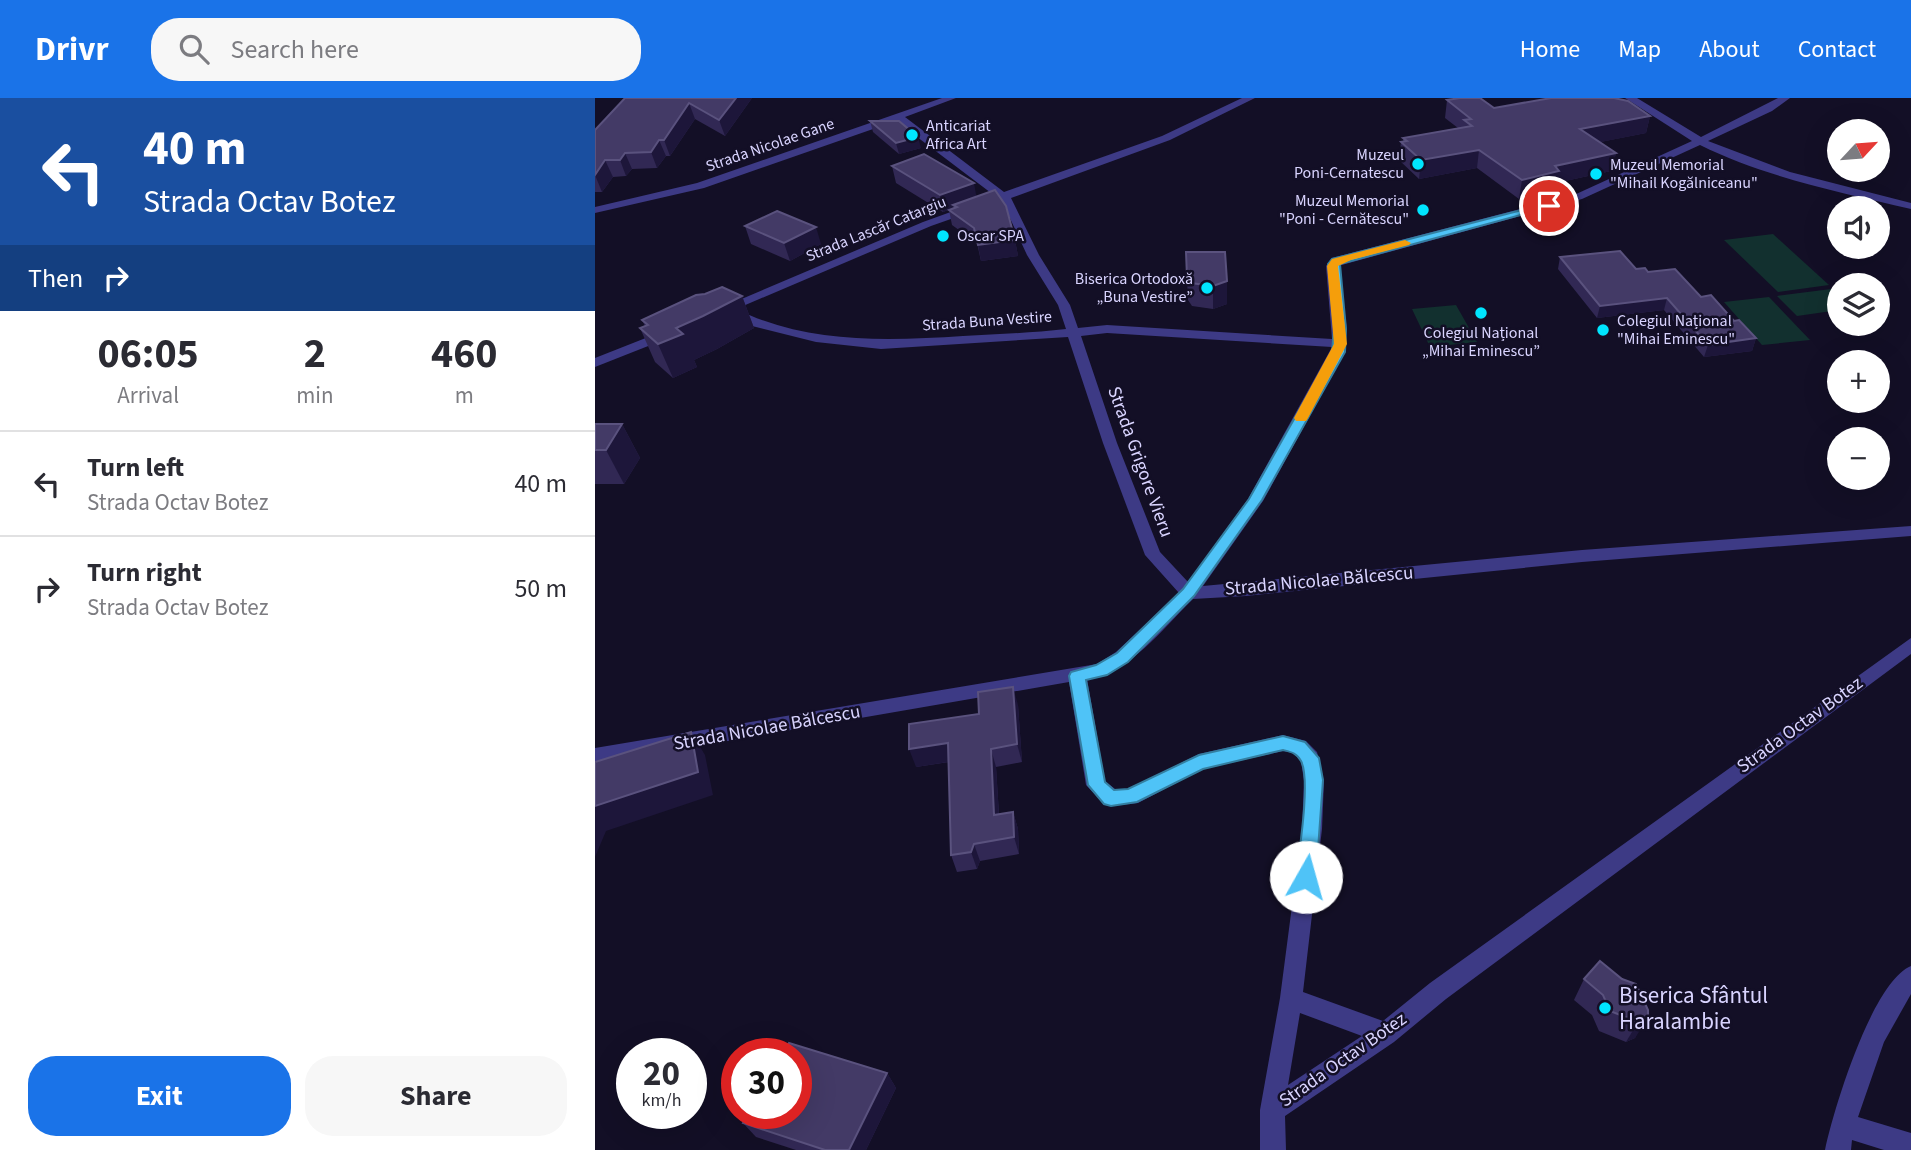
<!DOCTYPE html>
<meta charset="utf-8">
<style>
:root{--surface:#fff;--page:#f7f7f7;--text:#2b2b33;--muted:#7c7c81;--line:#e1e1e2;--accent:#1a73e8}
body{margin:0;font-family:"Source Sans 3",sans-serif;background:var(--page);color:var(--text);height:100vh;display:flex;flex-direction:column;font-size:26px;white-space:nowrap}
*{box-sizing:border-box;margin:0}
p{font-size:23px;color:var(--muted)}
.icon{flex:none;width:38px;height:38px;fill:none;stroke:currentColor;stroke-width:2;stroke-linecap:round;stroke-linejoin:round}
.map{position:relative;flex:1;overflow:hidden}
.drawer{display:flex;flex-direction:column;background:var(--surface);width:595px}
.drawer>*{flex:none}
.top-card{background:#1a4fa0;color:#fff;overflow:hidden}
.needle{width:46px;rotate:64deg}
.tools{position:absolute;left:1232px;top:21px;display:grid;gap:14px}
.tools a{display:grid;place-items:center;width:63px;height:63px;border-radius:50%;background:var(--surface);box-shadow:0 7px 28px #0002;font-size:35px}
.speed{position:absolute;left:21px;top:940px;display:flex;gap:14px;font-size:35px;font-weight:700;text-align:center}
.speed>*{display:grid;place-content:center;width:91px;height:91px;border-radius:50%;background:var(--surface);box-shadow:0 7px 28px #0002;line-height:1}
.speed small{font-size:18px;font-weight:400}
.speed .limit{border:10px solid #d22;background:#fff;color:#111}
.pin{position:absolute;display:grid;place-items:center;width:60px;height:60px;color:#fff;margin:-30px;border:4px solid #fff;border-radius:50%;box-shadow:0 2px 7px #0007}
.me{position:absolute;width:77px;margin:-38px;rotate:7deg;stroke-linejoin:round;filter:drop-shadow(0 0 5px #0008)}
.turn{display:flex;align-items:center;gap:24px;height:147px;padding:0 28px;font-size:32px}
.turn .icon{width:91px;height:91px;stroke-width:2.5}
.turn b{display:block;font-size:49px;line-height:60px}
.then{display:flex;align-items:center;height:66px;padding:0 28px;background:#0003;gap:14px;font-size:26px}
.eta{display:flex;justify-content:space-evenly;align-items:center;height:119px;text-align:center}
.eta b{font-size:42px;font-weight:700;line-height:49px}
.cta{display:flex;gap:14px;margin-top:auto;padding:14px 28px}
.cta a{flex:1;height:80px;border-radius:28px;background:var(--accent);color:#fff;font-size:28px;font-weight:700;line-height:80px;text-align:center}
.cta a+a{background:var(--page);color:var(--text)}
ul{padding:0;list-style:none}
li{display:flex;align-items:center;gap:21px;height:105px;padding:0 28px;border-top:2px solid var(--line)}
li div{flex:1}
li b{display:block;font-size:26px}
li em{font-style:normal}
header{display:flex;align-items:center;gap:42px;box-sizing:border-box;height:98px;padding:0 35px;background:var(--accent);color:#fff}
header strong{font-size:33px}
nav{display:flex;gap:38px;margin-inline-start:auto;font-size:24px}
.search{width:490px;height:63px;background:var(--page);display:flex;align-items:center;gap:18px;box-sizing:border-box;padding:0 24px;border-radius:28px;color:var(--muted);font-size:26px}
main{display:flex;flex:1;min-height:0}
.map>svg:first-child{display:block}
.green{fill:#12302f}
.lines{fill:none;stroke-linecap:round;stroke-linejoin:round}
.minor{fill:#3d3a85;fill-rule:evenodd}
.wall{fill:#312854}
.shaded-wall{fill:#1d163a}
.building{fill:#433a66;stroke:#5a527e;stroke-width:2}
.route{fill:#4fc3f7;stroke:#337fa1;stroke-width:2}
.slow{fill:#f59e0b}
.poi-dot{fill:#00e5ff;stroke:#130f26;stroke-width:2.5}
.labels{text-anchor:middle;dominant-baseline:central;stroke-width:5;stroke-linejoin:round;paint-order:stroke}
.far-poi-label{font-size:16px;fill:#d9d4ff;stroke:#130f26;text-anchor:start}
.far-street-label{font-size:16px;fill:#d9d4ff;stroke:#130f26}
.street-label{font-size:19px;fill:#d9d4ff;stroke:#130f26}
.near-poi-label{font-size:23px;fill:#d9d4ff;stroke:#130f26;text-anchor:start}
</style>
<header>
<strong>Drivr</strong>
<div class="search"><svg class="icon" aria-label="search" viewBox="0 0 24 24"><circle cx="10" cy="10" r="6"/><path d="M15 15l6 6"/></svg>Search here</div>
<nav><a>Home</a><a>Map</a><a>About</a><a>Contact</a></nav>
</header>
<main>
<section class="drawer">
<div class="top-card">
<div class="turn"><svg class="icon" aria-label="left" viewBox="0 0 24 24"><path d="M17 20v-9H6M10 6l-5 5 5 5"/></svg><div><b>40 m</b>Strada Octav Botez</div></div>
<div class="then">Then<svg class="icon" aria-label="right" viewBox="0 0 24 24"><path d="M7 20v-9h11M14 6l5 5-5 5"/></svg></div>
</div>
<div class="eta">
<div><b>06:05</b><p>Arrival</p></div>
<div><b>2</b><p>min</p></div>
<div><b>460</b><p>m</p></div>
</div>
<ul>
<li><svg class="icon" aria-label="left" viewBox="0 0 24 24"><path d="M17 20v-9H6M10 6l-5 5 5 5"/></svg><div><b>Turn left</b><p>Strada Octav Botez</p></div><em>40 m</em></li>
<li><svg class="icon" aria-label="right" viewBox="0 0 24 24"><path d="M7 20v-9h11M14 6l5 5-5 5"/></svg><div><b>Turn right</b><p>Strada Octav Botez</p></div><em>50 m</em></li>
</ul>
<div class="cta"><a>Exit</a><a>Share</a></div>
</section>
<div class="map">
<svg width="1316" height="1052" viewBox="0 0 1316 1052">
<rect width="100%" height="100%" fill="#130f26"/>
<!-- green -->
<g class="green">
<path d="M1178 136 1234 187 1183 194 1129 142Z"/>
<path d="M1244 190V212L1202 218 1182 198Z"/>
<path d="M1174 199 1215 242 1167 247 1129 204Z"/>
<path d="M861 207 882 244 835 249 817 211Z"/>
</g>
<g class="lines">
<!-- minor -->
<g class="minor">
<path d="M347 0H361L310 19 409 94 567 38 647 0H660L575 42 416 100 444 157 475 207 483 230 512 227 737 241 731 168 737 160 979 97 1097 43 1030 0H1042L1106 39 1183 0H1195L1177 13 1113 43 1195 74 1316 105V111C1245 94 1172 80 1105 47L987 101 743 168 752 231 750 254 668 403 608 488 987 452 1316 428V438L987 464 651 498 598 501C567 531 536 574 492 581L510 683 520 691H534L604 656 688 637 711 643 722 654 729 683 727 731 708 894 788 923 835 885 1316 540V556L851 901 799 944 690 1018 691 1052H665V1012L685 900 707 731 709 683 706 663 698 655 688 653 608 671 543 705 516 708 509 706 491 687 474 584 0 666V650L502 566 521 554 584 495 550 457 508 345 473 239 286 251 221 244 153 227 123 211 328 124 400 98 301 23 109 90 0 115V109L102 85ZM407 103 432 157 463 207 471 231C437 235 402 236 368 238 291 243 212 246 141 211L336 128ZM512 235 737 249 653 401 593 484 565 454 522 345 486 238ZM705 915 767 938 693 987Z"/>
<path d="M71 232 76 233V239L0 269V260Z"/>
<path d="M1316 868V896L1289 944 1263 1019 1316 1035V1052H1289L1257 1042 1256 1052H1230C1238 1013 1277 884 1316 868Z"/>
</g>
</g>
<!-- wall -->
<g class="wall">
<path d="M30 0H157L130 38 100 21 75 58H71L62 70 37 71 31 78 18 79 7 94H0V32Z"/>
<path d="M852 2 899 10 1055 18 1051 35 1005 44 1021 55 1016 73 961 85 960 92 924 101 882 70 824 81 804 62 806 44H808V40L863 30 850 20Z"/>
<path d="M275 23 326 50 304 56 278 34Z"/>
<path d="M297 68 381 99 420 142 423 158 386 163 382 145 357 127 354 112 358 110 348 114 301 85Z"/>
<path d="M150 128 226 146 195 163 156 146Z"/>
<path d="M965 159 1053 174 1106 199 1161 240 1157 253 1109 259 1069 212 1002 220 963 171Z"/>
<path d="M592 179 632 183V206L618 211 597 208 593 202Z"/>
<path d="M147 198 159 230 122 251 99 262 102 269 78 280 60 264 45 230 50 228 47 222Z"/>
<path d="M0 326H27L45 360 29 386H0Z"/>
<path d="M423 607 427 664 401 669 404 716 418 714 423 731 424 756 385 763 382 771 362 774 356 757 354 664 321 669 384 616Z"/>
<path d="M989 881 1053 912 1040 940 1031 944 1004 933 997 917 979 902Z"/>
<path d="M292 975 301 990 271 1052H201L161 1039 148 1025Z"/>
</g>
<!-- shaded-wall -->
<g class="shaded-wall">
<path d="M141 0H157L130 38 124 22Z"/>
<path d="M94 5 100 21 75 58 69 42Z"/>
<path d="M1055 18 1051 35 981 49 985 31Z"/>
<path d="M323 39 326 50 304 56 301 45Z"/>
<path d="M64 42 71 58 62 70 56 54Z"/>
<path d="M884 52 882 70 824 81 826 62Z"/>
<path d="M30 55 37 71 31 78 25 62Z"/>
<path d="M1021 55 1016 73 961 85 960 92 924 101 927 82 960 68Z"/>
<path d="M10 62 18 79 7 94 0 77Z"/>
<path d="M379 85 382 102 358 107 359 110 348 114 345 97Z"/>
<path d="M221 129 226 146 195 163 189 145Z"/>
<path d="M420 142 423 158 386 163 383 147Z"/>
<path d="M632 183V206L618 211V188Z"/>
<path d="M147 198 159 230 122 251 99 262 102 269 78 280 63 246 81 230Z"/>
<path d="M1072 200 1069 212 1002 220 1005 208Z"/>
<path d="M1161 240 1157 253 1109 259 1113 247Z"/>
<path d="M27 326 45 360 29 386 11 352Z"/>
<path d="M418 589 423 607 427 664 422 646Z"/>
<path d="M96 634 110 657 118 697 11 733 0 759V708Z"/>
<path d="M353 645 359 663 321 669 314 651Z"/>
<path d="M396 651 401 669 405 734 399 717Z"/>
<path d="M418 714 423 731 424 756 419 739Z"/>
<path d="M379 746 385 763 382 771 376 754Z"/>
<path d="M1053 920 1040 940 1031 944 1043 924Z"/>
<path d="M292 975 301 990 271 1052H254Z"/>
</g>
<!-- building -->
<g class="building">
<path d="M30 0H141L124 22 94 5 69 42H64L56 54 30 55 25 62H10L0 77V32Z"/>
<path d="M865 0H885L899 10 956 0H1019L1033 3 1055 18 985 31 1021 55 960 68 964 73 927 82 884 52 826 62 806 44 812 43 808 40 877 28 869 22 876 21 852 2Z"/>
<path d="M275 23H304L323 39 301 45Z"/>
<path d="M329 56 379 85 345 97 297 68Z"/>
<path d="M400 92 411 108 420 142 383 147 379 130 354 112 362 109 358 107Z"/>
<path d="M182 113 221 129 189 145 150 128Z"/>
<path d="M1025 153 1041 171 1050 170 1053 174 1080 171 1106 199 1116 197 1139 223 1144 222 1161 240 1113 247 1072 200 1005 208 965 159Z"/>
<path d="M591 154H630L632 183 618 188 596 185 592 179Z"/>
<path d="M127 189 147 198 108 218 81 230 88 236 63 246 45 230 53 227 47 222 101 197 110 196Z"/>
<path d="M0 326H27L11 352H0Z"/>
<path d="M418 589 422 646 396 651 399 717 418 714 419 739 379 746 376 754 356 757 353 645 314 651V626L384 616 383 594Z"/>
<path d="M96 634 103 674 0 708V664Z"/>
<path d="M1005 863 1027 881 1041 886 1053 912V920L1043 924 1015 913 1008 897 989 881Z"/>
<path d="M194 945 292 975 254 1052H230L148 1025 154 1015H201V956H188Z"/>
</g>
<!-- route -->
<path class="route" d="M950 106 959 108 745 166 751 231 750 254 667 402 599 498 533 564 512 577 491 582 510 684 519 692 533 691 604 657 688 638 710 644 724 660 728 682 721 779 718 785 711 787 704 785 701 779C704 755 716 682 706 663 702 655 696 654 688 652L608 671 542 704 516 708 509 706 493 687 474 578 476 574 501 567 522 555 588 491 654 401 737 254 739 231 733 166 737 161Z"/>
<!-- slow -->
<path class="slow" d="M810 142 816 145 814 147 756 162 743 168 752 246 713 320 711 323H701L699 320 739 246 732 168 737 161Z"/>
<!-- markers -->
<g class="poi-dot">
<circle cx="317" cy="37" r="7"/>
<circle cx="823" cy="66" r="7"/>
<circle cx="1001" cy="76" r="7"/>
<circle cx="828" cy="112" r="7"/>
<circle cx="348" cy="138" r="7"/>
<circle cx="612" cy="190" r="7"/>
<circle cx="886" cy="215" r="7"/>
<circle cx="1008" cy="232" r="7"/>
<circle cx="1010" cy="910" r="7"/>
</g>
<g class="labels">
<!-- far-poi labels -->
<g class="far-poi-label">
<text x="331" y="28">Anticariat<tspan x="331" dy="18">Africa Art</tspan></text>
<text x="809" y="57" text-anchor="end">Muzeul<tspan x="809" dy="18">Poni-Cernatescu</tspan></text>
<text x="1015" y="67">Muzeul Memorial<tspan x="1015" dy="18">"Mihail Kogălniceanu"</tspan></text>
<text x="814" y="103" text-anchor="end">Muzeul Memorial<tspan x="814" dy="18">"Poni - Cernătescu"</tspan></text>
<text x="362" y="138">Oscar SPA</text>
<text x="598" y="181" text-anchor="end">Biserica Ortodoxă<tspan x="598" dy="18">„Buna Vestire”</tspan></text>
<text x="1022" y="223">Colegiul Național<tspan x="1022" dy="18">"Mihai Eminescu"</tspan></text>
<text x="886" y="235" text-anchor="middle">Colegiul Național<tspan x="886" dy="18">„Mihai Eminescu”</tspan></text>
</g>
<!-- far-street labels -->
<g class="far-street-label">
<text transform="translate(175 47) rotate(-19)">Strada Nicolae Gane</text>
<text transform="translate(281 131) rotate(-22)">Strada Lascăr Catargiu</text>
<text transform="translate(392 223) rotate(-4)">Strada Buna Vestire</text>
</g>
<!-- street labels -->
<g class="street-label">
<text transform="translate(545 364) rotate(70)">Strada Grigore Vieru</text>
<text transform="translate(724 483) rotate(-5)">Strada Nicolae Bălcescu</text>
<text transform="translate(1205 627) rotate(-36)">Strada Octav Botez</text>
<text transform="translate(172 630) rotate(-10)">Strada Nicolae Bălcescu</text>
<text transform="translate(748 962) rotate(-35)">Strada Octav Botez</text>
</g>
<!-- near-poi labels -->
<g class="near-poi-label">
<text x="1024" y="897">Biserica Sfântul<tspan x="1024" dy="26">Haralambie</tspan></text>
</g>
</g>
</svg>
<div class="tools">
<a><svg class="needle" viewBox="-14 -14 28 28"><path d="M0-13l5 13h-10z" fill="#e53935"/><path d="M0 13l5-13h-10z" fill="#7c7c81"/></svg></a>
<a><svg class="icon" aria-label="sound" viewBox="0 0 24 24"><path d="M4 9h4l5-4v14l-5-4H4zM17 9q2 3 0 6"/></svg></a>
<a><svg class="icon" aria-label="layers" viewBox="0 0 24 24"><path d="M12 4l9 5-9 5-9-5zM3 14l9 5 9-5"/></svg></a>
<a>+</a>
<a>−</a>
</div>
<div class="speed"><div>20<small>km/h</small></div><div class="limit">30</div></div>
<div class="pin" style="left:954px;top:108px;background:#d93025"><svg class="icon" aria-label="arrive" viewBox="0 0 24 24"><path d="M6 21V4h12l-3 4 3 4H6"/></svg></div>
<svg class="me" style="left:711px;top:779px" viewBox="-20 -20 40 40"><circle r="19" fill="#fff"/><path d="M0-13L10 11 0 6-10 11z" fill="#4fc3f7"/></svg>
</div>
</main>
